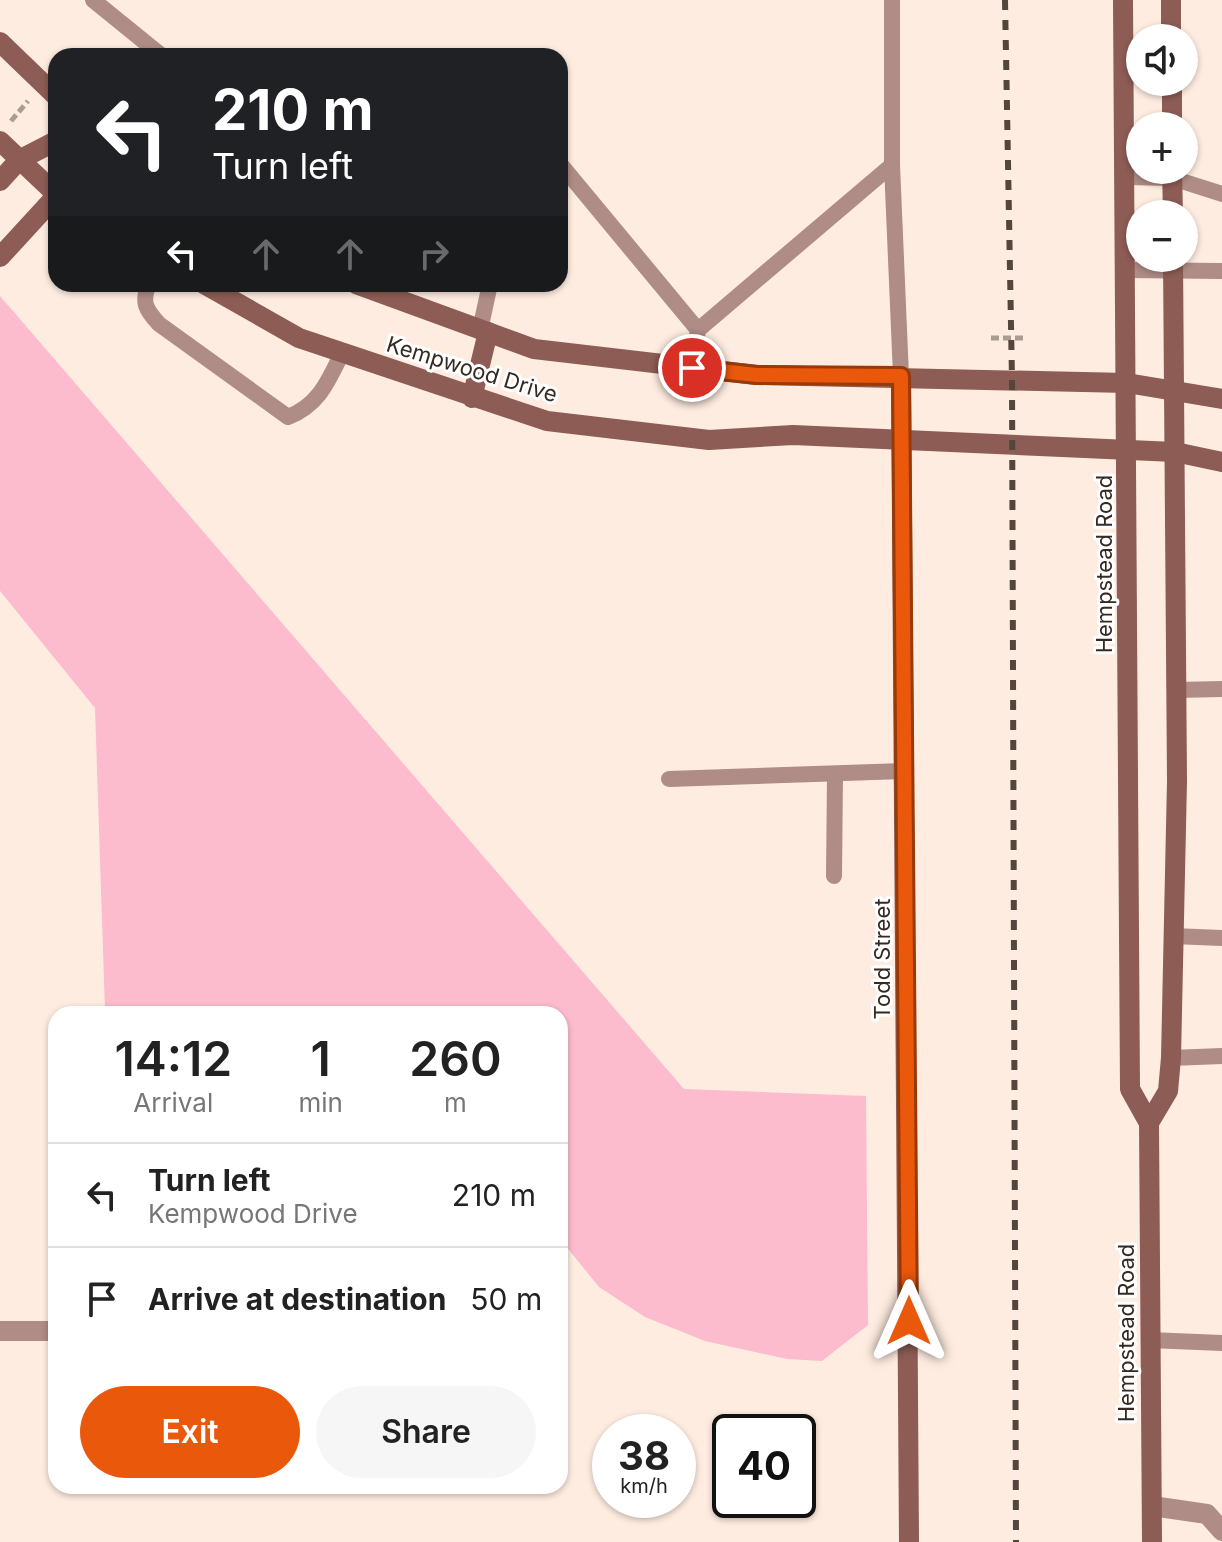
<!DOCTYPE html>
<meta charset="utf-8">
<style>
:root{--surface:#fff;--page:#f6f6f6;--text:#222;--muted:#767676;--line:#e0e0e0;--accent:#ea580c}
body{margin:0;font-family:Inter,sans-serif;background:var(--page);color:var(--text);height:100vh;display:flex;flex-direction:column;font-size:30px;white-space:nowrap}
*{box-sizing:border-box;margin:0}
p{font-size:26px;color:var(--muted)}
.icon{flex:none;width:44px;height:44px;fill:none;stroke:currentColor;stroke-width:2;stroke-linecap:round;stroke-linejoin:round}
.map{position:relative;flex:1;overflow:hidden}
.sheet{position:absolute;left:48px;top:1006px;width:520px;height:488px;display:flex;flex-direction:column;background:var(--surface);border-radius:24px;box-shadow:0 2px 6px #0004}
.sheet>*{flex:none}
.banner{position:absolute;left:48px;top:48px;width:520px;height:244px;border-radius:24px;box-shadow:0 2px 6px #0004;background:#202124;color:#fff;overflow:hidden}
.buttons{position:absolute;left:1126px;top:24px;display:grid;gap:16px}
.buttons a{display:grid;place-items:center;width:72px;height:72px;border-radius:50%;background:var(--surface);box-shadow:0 2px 6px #0004;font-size:40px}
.speed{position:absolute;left:592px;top:1414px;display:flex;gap:16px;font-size:40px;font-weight:700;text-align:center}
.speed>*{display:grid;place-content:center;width:104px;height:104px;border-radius:50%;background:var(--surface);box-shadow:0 2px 6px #0004;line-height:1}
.speed small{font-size:20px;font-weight:400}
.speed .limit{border:4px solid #111;border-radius:12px;background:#fff;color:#111}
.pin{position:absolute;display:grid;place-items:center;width:68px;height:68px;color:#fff;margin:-34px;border:4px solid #fff;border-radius:50%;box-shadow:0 2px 8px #0007}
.me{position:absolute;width:88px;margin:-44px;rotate:0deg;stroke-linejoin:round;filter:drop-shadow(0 0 6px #0008)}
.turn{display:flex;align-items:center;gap:28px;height:168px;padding:0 32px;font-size:36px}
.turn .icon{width:104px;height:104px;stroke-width:2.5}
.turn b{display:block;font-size:56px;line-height:68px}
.lanes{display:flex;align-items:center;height:76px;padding:0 32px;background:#0003;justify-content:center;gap:40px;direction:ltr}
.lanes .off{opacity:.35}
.eta{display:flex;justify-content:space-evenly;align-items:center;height:136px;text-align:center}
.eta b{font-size:48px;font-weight:600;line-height:56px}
.cta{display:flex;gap:16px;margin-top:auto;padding:16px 32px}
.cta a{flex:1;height:92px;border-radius:48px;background:var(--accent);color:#fff;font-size:32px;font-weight:600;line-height:92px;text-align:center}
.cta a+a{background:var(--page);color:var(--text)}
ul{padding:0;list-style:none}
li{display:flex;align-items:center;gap:24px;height:104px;padding:0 32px;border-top:2px solid var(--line)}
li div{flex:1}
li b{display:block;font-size:30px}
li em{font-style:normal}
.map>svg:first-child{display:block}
.green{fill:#fcbcce}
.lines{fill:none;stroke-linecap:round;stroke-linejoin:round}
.path{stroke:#ab9c91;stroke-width:5;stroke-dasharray:8 4;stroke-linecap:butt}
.lane{stroke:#af8c86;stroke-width:16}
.street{stroke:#af8c86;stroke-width:20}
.secondary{stroke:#8d5c55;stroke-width:20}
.rail{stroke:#52463d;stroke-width:6;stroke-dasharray:10 10;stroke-linecap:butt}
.route-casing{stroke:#983908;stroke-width:20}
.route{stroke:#ea580c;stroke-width:14}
.labels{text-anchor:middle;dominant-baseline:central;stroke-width:6;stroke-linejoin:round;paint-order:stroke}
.street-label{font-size:22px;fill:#352a22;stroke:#fff}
</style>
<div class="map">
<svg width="1222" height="1542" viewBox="0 0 1222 1542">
<rect width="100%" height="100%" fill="#feece0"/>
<!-- green -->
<path class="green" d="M0 296 684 1089 866 1096 868 1325 822 1361 787 1359 705 1341 645 1317 599 1287 560 1239V1014H544L543 1007 105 1010 95 708 0 591Z"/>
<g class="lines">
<!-- path -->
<g class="path">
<path d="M11 121 28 101"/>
<path d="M991 338H1027"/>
</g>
<!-- lane -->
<g class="lane">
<path d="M93 0 162 56"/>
<path d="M892 0V165L901 376"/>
<path d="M562 166 698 330"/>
<path d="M1125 177 1172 178 1222 194"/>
<path d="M1126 270 1222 271"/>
<path d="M149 284C141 302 146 310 159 324L288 417C319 405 328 381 342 353"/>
<path d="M480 330 490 284"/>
<path d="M692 368 698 330 892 165"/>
<path d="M1177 690 1222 689"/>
<path d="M669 779 904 771"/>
<path d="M834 876 835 775"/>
<path d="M1172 936 1222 938"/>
<path d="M1171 1058 1222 1056"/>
<path d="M1149 1340 1222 1343"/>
</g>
<!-- street -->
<g class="street">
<path d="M0 1331H56"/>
<path d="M1152 1506 1207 1514 1222 1531"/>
</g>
<!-- secondary -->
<g class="secondary">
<path d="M1123 0 1130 1089 1149 1123 1152 1542"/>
<path d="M1171 0V38"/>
<path d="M0 42 56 96"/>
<path d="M1172 82V126"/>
<path d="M0 141 56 194"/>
<path d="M1172 170 1173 214"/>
<path d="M0 181 19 160 56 141"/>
<path d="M0 257 56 196"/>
<path d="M204 284 299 338 547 421 709 440 793 435 1175 452 1222 462"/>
<path d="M356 284 534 349 757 375 1127 383 1222 399"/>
<path d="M901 376 909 1542"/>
<path d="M472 398 488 332"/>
<path d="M1149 1123 1168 1091 1171 1058 1177 781 1173 258"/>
</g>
<!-- rail -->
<path class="rail" d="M1005 0 1012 379 1016 1542"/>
</g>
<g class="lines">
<!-- route casing -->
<g class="route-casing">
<path id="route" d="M692 368 757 375 901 376 909 1321"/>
</g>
<!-- route -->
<use href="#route" class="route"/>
</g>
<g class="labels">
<!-- street labels -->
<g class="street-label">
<text transform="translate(472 369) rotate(17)">Kempwood Drive</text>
<text transform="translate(1104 564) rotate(-90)">Hempstead Road</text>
<text transform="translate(882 959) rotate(-90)">Todd Street</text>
<text transform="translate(1126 1333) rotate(-90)">Hempstead Road</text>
</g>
</g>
</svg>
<div class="buttons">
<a><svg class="icon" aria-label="sound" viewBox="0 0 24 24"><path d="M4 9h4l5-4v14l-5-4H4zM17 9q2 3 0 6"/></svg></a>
<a>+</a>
<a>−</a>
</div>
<div class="speed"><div>38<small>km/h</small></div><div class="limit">40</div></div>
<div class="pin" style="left:692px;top:368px;background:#d93025"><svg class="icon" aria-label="arrive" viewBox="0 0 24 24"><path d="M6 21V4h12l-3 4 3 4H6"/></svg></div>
<svg class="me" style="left:909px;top:1321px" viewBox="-20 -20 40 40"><path d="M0-17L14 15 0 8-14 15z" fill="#ea580c" stroke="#fff" stroke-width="4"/></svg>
<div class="banner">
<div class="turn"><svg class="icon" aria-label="left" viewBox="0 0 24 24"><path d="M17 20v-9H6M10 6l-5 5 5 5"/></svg><div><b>210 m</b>Turn left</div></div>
<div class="lanes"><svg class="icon" aria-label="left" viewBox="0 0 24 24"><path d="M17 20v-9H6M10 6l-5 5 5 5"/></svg><svg class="icon off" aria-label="ahead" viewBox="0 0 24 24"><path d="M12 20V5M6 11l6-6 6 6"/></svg><svg class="icon off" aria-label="ahead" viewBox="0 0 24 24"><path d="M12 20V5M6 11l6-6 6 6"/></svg><svg class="icon off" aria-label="right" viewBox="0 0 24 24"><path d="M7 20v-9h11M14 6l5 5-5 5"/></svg></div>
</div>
<section class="sheet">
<div class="eta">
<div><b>14:12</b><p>Arrival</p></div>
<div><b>1</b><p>min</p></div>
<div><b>260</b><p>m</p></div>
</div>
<ul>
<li><svg class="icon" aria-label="left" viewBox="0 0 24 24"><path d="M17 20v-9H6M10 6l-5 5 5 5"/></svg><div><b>Turn left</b><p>Kempwood Drive</p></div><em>210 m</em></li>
<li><svg class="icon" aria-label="arrive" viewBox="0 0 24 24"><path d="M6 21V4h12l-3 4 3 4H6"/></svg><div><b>Arrive at destination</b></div><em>50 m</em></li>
</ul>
<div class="cta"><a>Exit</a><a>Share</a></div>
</section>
</div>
